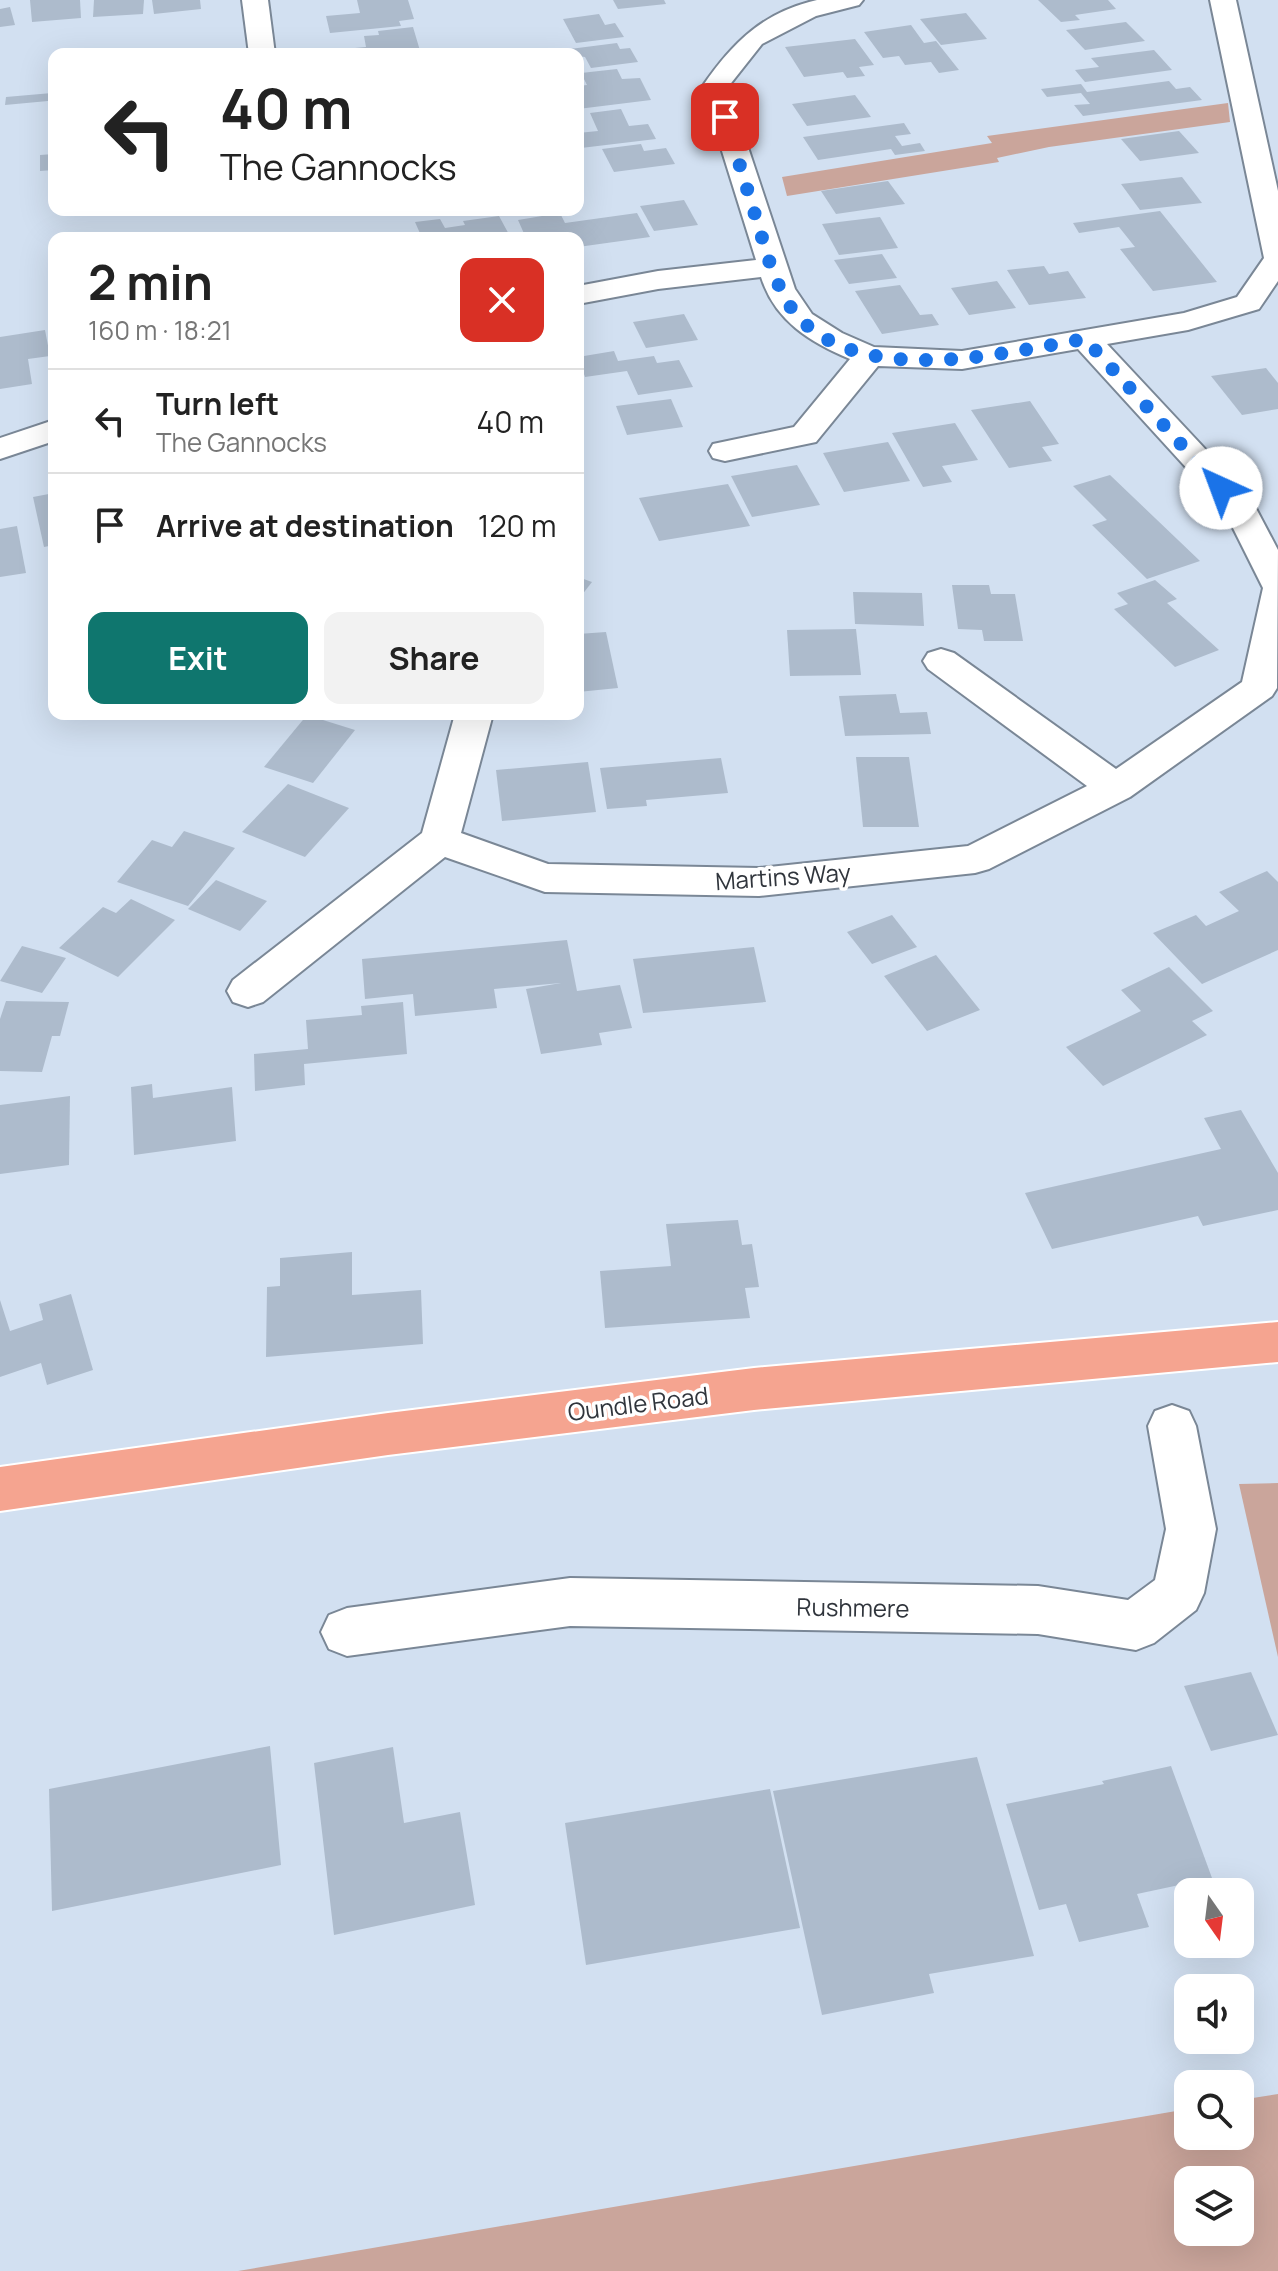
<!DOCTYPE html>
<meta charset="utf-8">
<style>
:root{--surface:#fff;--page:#f2f2f2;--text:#222;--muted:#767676;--line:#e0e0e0;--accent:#0f766e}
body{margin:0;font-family:Manrope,sans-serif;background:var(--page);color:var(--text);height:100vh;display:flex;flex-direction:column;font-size:30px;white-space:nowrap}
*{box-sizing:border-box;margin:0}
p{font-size:26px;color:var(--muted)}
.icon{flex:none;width:44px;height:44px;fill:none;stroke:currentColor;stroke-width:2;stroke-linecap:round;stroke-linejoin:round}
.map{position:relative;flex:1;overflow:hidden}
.sheet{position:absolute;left:48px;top:232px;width:536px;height:488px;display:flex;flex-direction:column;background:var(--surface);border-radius:16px;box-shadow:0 8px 32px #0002}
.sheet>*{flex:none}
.banner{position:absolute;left:48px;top:48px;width:536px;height:168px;border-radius:16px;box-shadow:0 8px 32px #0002;background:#fff;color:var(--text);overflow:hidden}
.needle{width:52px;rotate:166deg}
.tools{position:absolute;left:1174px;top:1878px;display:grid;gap:16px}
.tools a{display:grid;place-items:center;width:80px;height:80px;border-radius:16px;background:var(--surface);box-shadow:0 8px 32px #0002;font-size:40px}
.pin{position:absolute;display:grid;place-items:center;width:68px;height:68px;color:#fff;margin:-34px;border-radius:16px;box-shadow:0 4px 12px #0006}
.me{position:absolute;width:88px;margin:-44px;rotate:317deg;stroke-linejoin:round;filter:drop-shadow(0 0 6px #0008)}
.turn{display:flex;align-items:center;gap:28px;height:168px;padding:0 40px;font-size:36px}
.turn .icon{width:104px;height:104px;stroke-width:2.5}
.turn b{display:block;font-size:56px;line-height:68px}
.round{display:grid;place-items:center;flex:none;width:84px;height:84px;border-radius:16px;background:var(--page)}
.head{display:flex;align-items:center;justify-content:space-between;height:136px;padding:0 40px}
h1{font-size:48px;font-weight:700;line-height:60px}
.cta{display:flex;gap:16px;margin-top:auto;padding:16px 40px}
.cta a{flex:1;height:92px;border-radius:16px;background:var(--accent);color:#fff;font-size:32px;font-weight:700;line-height:92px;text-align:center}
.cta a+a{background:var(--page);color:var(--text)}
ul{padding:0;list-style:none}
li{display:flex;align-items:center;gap:24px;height:104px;padding:0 40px;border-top:2px solid var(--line)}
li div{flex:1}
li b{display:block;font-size:30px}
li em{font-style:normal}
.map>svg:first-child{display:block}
.green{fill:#caa59b;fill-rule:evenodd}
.building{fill:#adbbcc}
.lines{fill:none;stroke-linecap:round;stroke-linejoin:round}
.street-casing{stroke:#7a8796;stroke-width:4}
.primary-casing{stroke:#fff;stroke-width:4}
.street{fill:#fff;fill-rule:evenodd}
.primary{fill:#f5a490;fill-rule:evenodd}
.route{stroke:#1a73e8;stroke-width:14;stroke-dasharray:0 25.2}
.labels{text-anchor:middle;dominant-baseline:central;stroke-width:7;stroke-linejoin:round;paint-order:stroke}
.street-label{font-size:24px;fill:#30353c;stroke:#fff}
</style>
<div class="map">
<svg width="1278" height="2271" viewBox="0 0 1278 2271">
<rect width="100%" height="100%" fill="#d2e0f1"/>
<!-- green -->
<g class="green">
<path d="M1228 103 1230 122 1049 147 997 158 999 162 787 196 782 177 992 143 987 136Z"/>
<path d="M1278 1483V1657L1239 1484Z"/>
<path d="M1278 2094V2271H238L1188 2109V2136H1240V2100ZM1240 2180V2232H1188V2180Z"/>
</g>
<!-- building -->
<g class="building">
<path d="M30 0H80L81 18 32 22Z"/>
<path d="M94 0H144L143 14 93 17Z"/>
<path d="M152 0H200L201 9 154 14Z"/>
<path d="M357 0H408L414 19 399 21 401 26 330 33 326 16 360 13Z"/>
<path d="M613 0H664L666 4 618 9Z"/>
<path d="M1038 0H1108L1116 9 1075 15 1080 20 1061 22Z"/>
<path d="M10 7 15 25 0 27V9Z"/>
<path d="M966 13 987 39 941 45 920 19Z"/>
<path d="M599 14 605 25 615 23 624 37 576 43 563 19Z"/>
<path d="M1126 22 1145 41 1085 50 1066 30Z"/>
<path d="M911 25 924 43 936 41 959 70 939 73 931 62 905 65 899 56 883 58 864 32Z"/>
<path d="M413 27 421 54H334L333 50 366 47 364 36 379 35 378 31Z"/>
<path d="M855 39 874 65 859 67 865 76 847 78 843 72 804 77 785 47Z"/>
<path d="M617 43 620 49 630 48 638 62 591 68 585 57 564 54 562 50Z"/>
<path d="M1154 50 1172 70 1085 82 1075 70 1099 67 1091 58Z"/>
<path d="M617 69 622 79 640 78 651 100 578 109V86L587 85 581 73Z"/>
<path d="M1169 81 1176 89 1190 87 1202 100 1083 116 1074 105 1090 104 1081 93 1047 97 1041 89 1081 84 1087 92Z"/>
<path d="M52 93 54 117H48V101L5 105 6 97Z"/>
<path d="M855 95 871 117 807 126 792 104Z"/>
<path d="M621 109 629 126 648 124 656 139 581 148 578 133 598 131 590 113Z"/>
<path d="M904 123 911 134 895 136 902 146 920 143 925 151 895 155 891 149 818 160 803 137Z"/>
<path d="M1179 131 1199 153 1140 161 1121 139Z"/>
<path d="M641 144 644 151 666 148 675 164 614 172 602 149Z"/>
<path d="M54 154V170L40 171V155Z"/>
<path d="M1182 177 1202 203 1140 210 1121 184Z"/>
<path d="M888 181 905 204 836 214 821 191Z"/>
<path d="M684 200 698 225 654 231 640 206Z"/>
<path d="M1160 211 1217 282 1153 291 1120 249 1135 247 1119 227 1079 233 1073 223Z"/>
<path d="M560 213 565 223 637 213 650 237 578 247V238H526L518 220Z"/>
<path d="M499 216 511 238H422L415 222 440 219 445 228 465 225 463 221Z"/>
<path d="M880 217 898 248 839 255 822 224Z"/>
<path d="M882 254 897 278 849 284 834 260Z"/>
<path d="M1044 266 1049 274 1068 271 1086 298 1029 305 1007 270Z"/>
<path d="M997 281 1016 308 969 315 951 288Z"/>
<path d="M900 285 920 315 932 314 939 325 882 334 855 291Z"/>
<path d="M684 314 698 340 646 348 633 322Z"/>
<path d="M45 330 50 356 28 359 32 384 0 389V337Z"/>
<path d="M614 351 618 361 654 356 657 363 679 360 693 387 638 395 627 371 585 377 578 357Z"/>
<path d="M1266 368 1278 383V409L1242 415 1211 376Z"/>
<path d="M671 399 683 427 627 435 616 406Z"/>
<path d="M1030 401 1059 444 1042 447 1052 461 1009 468 971 410Z"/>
<path d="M955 423 978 460 942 466 952 482 923 487 892 433Z"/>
<path d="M888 442 910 481 844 492 823 453Z"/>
<path d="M797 465 820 505 752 517 731 476Z"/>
<path d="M1110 475 1200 561 1147 579 1092 525 1107 520 1073 486Z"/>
<path d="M728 484 750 526 659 541 639 498Z"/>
<path d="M54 493V545L44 547 33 497Z"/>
<path d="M17 526 26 573 0 577V529Z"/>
<path d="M578 577 592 582 578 600Z"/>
<path d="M1155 580 1177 599 1167 603 1219 650 1175 667 1114 609 1128 604 1117 593Z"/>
<path d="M952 585H989L991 594H1015L1023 641H984L982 630 958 629Z"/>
<path d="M853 592 922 593 924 626 855 624Z"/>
<path d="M856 629 861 675 790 676 787 630Z"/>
<path d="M606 632 618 688 578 692V634Z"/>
<path d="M896 694 900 713 927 712 931 734 845 736 839 696Z"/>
<path d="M307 715 355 730 313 783 264 767Z"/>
<path d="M856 757H909L919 827H863Z"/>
<path d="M721 758 728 793 646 800 647 806 607 809 600 768Z"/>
<path d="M588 762 596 812 502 821 496 770Z"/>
<path d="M288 784 349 808 305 857 242 832Z"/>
<path d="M184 831 235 848 188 906 117 882 152 840 172 847Z"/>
<path d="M1267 871 1278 882V950L1202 984 1153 933 1196 915 1206 926 1239 911 1219 892Z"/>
<path d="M216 880 267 901 240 931 188 909Z"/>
<path d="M131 899 175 920 118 977 59 948 103 907 116 913Z"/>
<path d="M892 915 917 947 872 964 847 932Z"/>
<path d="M567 940 577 991 620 985 632 1028 599 1033 602 1045 541 1054 526 989 561 983 494 989 497 1008 415 1016 413 994 365 999 362 959Z"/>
<path d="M22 946 66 958 42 993 0 981Z"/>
<path d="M754 947 766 1002 643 1013 633 959Z"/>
<path d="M936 955 980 1010 927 1031 884 976Z"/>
<path d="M1169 967 1213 1011 1192 1021 1207 1035 1103 1086 1066 1047 1141 1011 1121 990Z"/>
<path d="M6 1001 69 1002 60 1036H52L42 1072 0 1071V1019Z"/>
<path d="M403 1002 407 1054 304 1064 305 1085 255 1091 254 1054 308 1049 306 1020 362 1015 361 1006Z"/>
<path d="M152 1084 153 1098 232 1087 236 1141 134 1155 131 1087Z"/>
<path d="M70 1096 69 1165 0 1174V1105Z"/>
<path d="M1241 1110 1278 1173V1210L1203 1226 1198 1216 1052 1249 1025 1193 1221 1149 1204 1118Z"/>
<path d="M738 1220 742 1245 752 1244 759 1287 745 1288 750 1318 605 1328 600 1271 671 1266 666 1224Z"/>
<path d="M352 1252V1295L421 1290 423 1344 266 1357 267 1287 280 1286V1258Z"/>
<path d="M71 1294 93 1370 47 1385 41 1363 0 1377V1300L10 1331 43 1320 39 1304Z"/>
<path d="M1251 1672 1278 1735 1211 1751 1184 1686Z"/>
<path d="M270 1746 281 1865 52 1911 49 1789Z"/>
<path d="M393 1747 404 1823 460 1812 475 1905 334 1935 314 1763Z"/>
<path d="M977 1757 1034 1956 929 1974 934 1993 822 2015 773 1791Z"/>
<path d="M1171 1766 1212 1878 1137 1894 1149 1927 1079 1942 1066 1904 1039 1910 1006 1804 1104 1784 1102 1781Z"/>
<path d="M770 1789 800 1928 586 1965 565 1823Z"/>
</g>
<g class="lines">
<!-- street casing -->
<g class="street-casing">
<g id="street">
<path d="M242 0H268L275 54H249Z"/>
<path d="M817 0H863L859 5 816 16 762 44 728 87 795 289 812 314 842 333 874 347 962 351 1184 313 1237 297 1264 258 1210 0H1236L1278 191V281L1259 309 1188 330 1107 344 1250 497 1278 550 1277 688 1272 696 1130 797 989 869 975 873 759 896 545 892 445 857 263 1002 248 1007 233 1002 227 991 233 980 422 833 455 714H493L461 833 548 864 759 868 968 846 1087 786 928 669 923 661 928 653 941 649 954 653 1116 769 1242 682 1263 588 1223 508 1078 349 962 369 878 366 816 442 725 461 713 458 709 451 713 444 794 427 850 359C810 342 775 321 761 277L658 289 578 304V286L658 271 756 260 702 87C732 43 763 12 817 0Z"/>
<path d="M54 420V441L0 459V438Z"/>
<path d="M1172 1405 1189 1411 1196 1426 1216 1529 1204 1593 1196 1610 1154 1643 1136 1650 1038 1634 570 1626 347 1656 329 1649 321 1632 329 1615 347 1608 570 1578 1038 1586 1128 1600 1155 1580 1166 1529 1148 1426 1155 1411Z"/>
</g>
</g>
<!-- primary casing -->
<g class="primary-casing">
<path id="primary" d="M1278 1322V1362L754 1410 388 1455 0 1511V1467L388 1413 754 1368Z"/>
</g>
<!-- street -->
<use href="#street" class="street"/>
<!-- primary -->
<use href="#primary" class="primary"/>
</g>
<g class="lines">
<!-- route -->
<path class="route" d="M725 117 771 267C778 284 787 306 801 320 869 387 1003 353 1085 339L1221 488"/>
</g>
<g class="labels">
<!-- street labels -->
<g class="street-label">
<text transform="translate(783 876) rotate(-4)">Martins Way</text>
<text transform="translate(638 1403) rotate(-7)">Oundle Road</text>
<text transform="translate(853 1607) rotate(1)">Rushmere</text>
</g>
</g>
</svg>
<div class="tools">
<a><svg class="needle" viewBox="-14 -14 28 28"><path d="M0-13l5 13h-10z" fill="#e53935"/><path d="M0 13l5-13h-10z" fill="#767676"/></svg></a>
<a><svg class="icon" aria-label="sound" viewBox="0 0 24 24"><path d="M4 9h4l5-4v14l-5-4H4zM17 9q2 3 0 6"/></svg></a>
<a><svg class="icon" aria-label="search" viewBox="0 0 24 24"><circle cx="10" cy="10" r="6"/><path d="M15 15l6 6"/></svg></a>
<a><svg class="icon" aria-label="layers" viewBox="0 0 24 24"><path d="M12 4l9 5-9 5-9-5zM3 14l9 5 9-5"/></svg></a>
</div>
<div class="pin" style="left:725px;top:117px;background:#d93025"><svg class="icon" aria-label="arrive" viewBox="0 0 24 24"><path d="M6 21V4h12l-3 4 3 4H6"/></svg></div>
<svg class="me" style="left:1221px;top:488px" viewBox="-20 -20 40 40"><circle r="19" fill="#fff"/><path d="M0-13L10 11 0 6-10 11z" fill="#1a73e8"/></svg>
<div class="banner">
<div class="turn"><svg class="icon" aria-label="left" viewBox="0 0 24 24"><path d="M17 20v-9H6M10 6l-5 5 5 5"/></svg><div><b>40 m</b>The Gannocks</div></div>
</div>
<section class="sheet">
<div class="head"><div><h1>2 min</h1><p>160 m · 18:21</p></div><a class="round" style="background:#d93025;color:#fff"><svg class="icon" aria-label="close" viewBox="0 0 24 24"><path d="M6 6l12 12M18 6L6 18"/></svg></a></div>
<ul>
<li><svg class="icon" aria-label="left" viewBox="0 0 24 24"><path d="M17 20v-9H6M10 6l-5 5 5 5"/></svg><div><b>Turn left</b><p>The Gannocks</p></div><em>40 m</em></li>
<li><svg class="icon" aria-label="arrive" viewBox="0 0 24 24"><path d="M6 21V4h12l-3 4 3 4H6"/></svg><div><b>Arrive at destination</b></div><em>120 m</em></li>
</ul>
<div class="cta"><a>Exit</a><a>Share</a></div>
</section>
</div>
